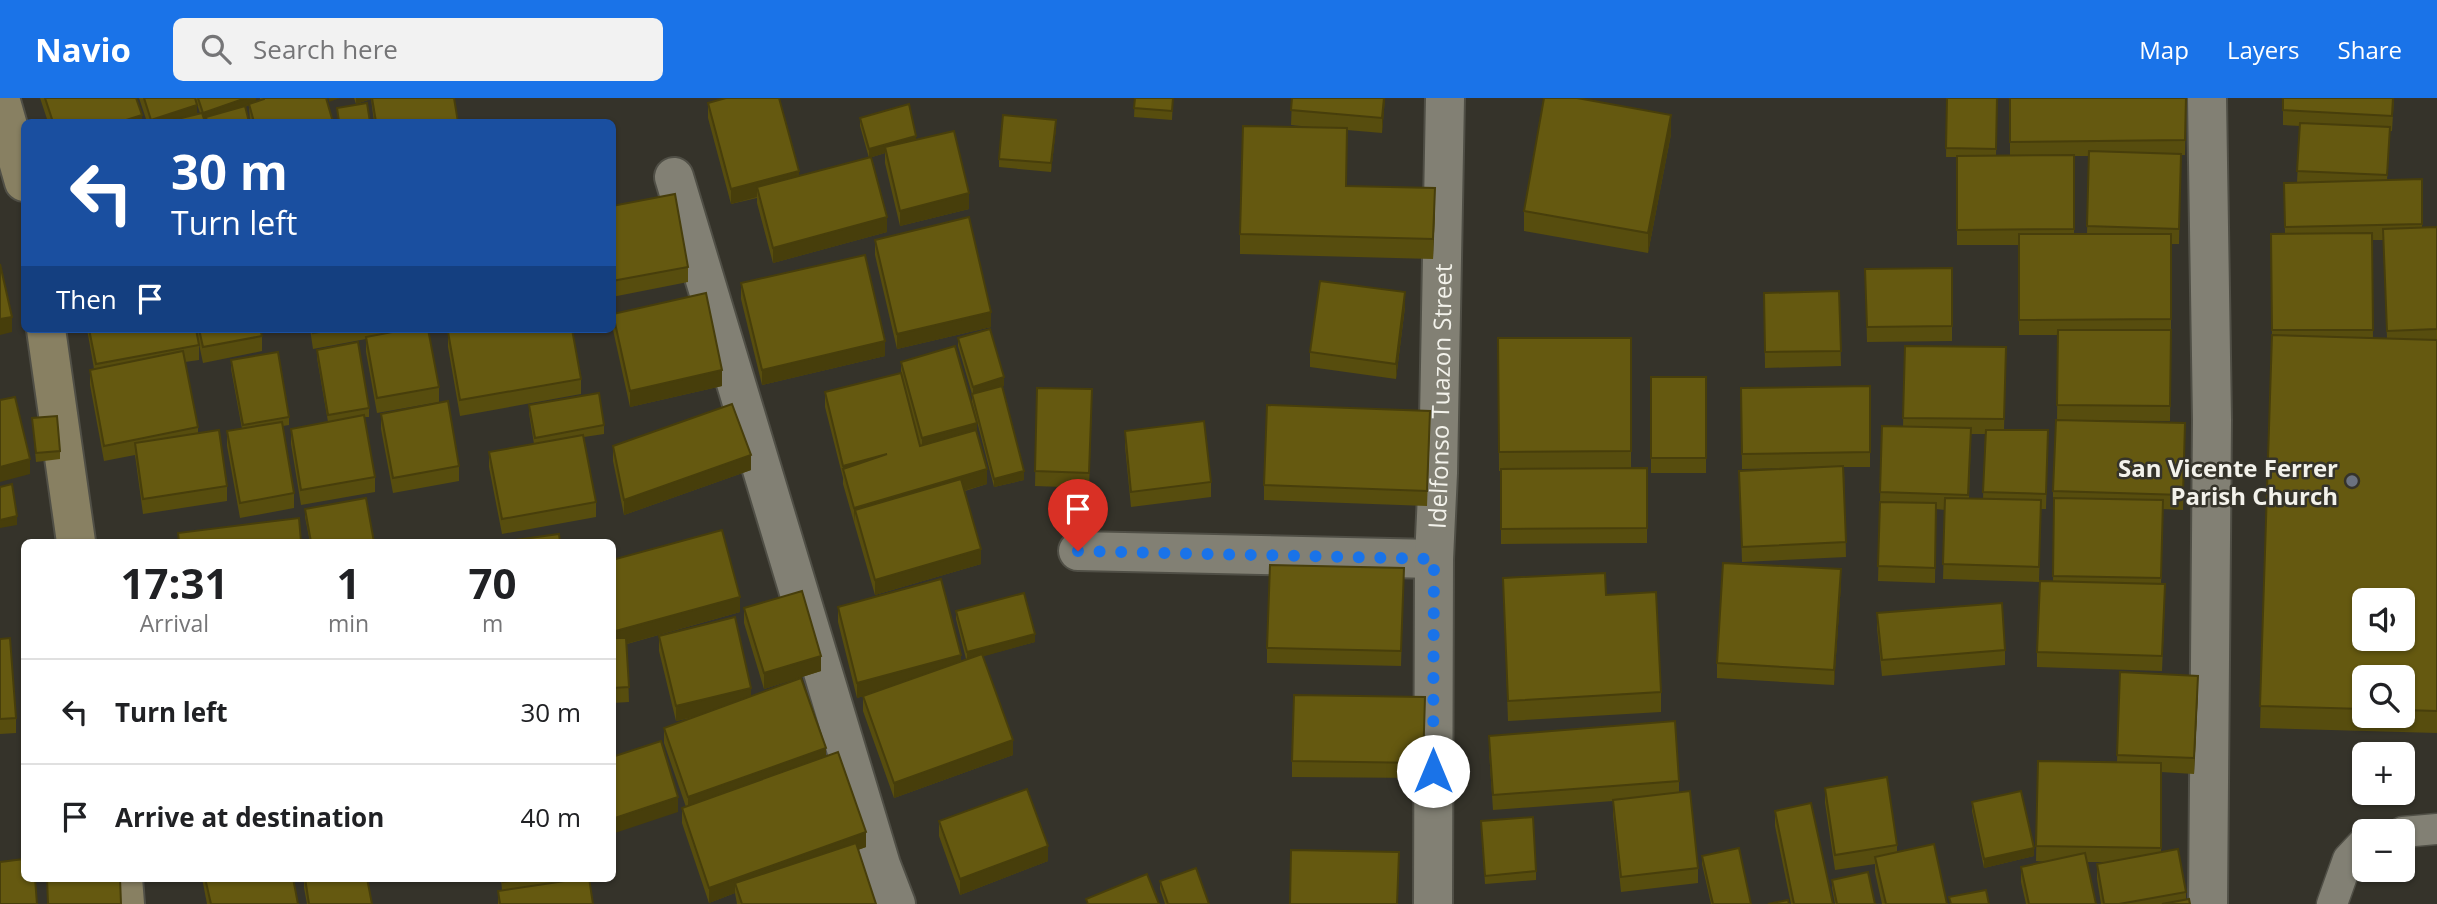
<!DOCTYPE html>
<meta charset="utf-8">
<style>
:root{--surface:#fff;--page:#f2f2f2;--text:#202124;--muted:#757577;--line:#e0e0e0;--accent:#1a73e8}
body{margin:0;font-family:"Open Sans",sans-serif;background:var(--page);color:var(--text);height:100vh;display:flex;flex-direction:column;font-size:26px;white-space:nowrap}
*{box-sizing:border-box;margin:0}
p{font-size:23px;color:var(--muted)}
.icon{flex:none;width:38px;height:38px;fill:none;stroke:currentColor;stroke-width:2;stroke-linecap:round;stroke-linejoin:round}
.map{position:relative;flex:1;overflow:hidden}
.drawer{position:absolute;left:21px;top:441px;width:595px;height:343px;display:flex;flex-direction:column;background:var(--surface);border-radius:10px;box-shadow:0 2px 5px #0004}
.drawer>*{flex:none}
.hud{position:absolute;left:21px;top:21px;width:595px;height:214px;border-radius:10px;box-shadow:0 2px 5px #0004;background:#1a4fa0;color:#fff;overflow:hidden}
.tools{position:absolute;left:2352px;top:490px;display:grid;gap:14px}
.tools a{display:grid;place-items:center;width:63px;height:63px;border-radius:10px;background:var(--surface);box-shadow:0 2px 5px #0004;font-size:35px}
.pin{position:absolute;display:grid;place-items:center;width:60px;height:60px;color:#fff;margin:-72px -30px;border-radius:50% 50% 50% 0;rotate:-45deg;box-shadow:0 0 7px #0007}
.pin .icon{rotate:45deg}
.me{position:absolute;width:77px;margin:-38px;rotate:0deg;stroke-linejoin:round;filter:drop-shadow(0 0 5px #0008)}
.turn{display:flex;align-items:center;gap:24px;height:147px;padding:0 35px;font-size:32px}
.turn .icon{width:91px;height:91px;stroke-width:2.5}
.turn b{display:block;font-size:49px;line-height:60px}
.then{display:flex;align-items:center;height:66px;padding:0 35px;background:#0003;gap:14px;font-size:26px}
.eta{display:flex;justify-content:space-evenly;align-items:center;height:119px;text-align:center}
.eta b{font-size:42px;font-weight:700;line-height:49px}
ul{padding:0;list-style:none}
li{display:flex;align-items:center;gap:21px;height:105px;padding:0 35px;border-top:2px solid var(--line)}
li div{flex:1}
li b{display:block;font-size:26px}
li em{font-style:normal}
header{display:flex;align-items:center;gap:42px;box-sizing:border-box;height:98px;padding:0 35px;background:var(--accent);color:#fff}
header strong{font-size:33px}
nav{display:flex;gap:38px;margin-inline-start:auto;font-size:24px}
.search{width:490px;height:63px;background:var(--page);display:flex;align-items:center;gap:18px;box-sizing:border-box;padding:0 24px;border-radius:10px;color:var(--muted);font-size:26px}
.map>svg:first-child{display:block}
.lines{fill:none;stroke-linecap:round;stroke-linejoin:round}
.lane-casing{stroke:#504f46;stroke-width:33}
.street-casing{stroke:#504f46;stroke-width:42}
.secondary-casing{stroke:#504f46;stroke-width:42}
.lane{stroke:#828074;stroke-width:30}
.street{stroke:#828074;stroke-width:38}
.secondary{stroke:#888062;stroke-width:38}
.wall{fill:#574d0e;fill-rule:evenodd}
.shaded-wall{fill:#473e0b}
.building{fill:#655910;stroke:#473e0b;stroke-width:2;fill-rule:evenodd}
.route{stroke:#1a73e8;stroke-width:12;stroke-dasharray:0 21.6}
.worship-dot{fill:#6b7280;stroke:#35332a;stroke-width:2.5}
.labels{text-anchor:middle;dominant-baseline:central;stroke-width:5;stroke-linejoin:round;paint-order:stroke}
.street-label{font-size:24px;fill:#f3f2eb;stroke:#35332a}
.poi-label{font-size:24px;font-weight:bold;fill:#f3f2eb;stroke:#35332a;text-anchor:end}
</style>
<header>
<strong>Navio</strong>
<div class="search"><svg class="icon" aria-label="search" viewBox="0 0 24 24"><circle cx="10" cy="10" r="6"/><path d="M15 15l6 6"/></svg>Search here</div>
<nav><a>Map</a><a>Layers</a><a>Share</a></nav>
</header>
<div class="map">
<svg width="2437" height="806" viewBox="0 0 2437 806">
<rect width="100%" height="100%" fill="#35332a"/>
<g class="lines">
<!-- lane casing -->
<g class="lane-casing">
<g id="lane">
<path d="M2403 734 2437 731"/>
<path d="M2332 806 2348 761 2364 744"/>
</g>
</g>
<!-- street casing -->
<g class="street-casing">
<g id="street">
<path d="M2207 0 2212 322 2208 806"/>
<path d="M674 79 881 767 896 806"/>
<path d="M1078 453 1434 461"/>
<path id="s1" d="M1433 806 1434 461 1438 375 1445 0"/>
</g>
</g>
<!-- secondary casing -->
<g class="secondary-casing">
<g id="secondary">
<path d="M0 0 24 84"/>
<path d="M46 231 76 444"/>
<path d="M123 780 125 806"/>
</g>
</g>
<!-- lane -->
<use href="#lane" class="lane"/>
<!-- street -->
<use href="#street" class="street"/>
<!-- secondary -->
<use href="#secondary" class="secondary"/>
</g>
<!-- wall -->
<g class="wall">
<path d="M40 0H136L142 24H48Z"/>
<path d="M139 0H195L197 16 200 15 195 0H256V4L260 2V0H326L333 24H250L249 7 245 9 249 24H206V22L204 23 205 24H147Z"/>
<path d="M354 0H454L458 24H374L371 1 356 6Z"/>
<path d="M1135 0H1173L1172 22 1134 19Z"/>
<path d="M1292 0H1385L1382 35 1347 32V88L1435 110 1433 161 1240 156V136L1321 30 1291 27Z"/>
<path d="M1947 0H1997L1996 58H2010V0H2186L2185 57H2181L2179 146H2171V248L2170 323 2057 322 2058 237H2019V147H1957V59H1946ZM2074 58H2089L2087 136H2074Z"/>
<path d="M2283 0H2394L2392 33H2390L2387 82 2422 81V130L2437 129V635L2260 630 2272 238 2271 136H2285L2284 85 2297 84 2300 28 2283 27ZM2372 142H2383L2387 240H2373ZM2364 579H2403V618H2364Z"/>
<path d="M708 5 799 78 887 134 773 165 757 105V100L731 106 708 20Z"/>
<path d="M860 20 916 42 969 111 900 128 885 65V55L869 60 860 28Z"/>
<path d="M1056 30 1051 74 999 69V61Z"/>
<path d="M1671 36 1648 155 1524 133V113Z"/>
<path d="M612 108 688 169V184L612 199Z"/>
<path d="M875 142 991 229 897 251 875 157Z"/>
<path d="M1952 170V243L1867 244 1865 171Z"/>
<path d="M741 185 885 258 762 287 741 201Z"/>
<path d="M1839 193 1841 268 1765 270 1764 195Z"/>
<path d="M1405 209 1396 281 1310 269V254Z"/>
<path d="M613 216 722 288 630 309 613 232Z"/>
<path d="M87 231H260L262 238V253L203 265 196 232 199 247V262L185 264 198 329V335L227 388V403L143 416 135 357 104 363 90 287V272L94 271Z"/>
<path d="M310 231H428L439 289V304L377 315 366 254V241L313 251Z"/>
<path d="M440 231H572L581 281V296L460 318 448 249V234L441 235Z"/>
<path d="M958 240 1004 288 998 289 1024 382 994 389 972 304V296L958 248Z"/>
<path d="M1498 240H1631V370H1647V445L1501 446V373H1499Z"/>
<path d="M1905 248 2006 249 2004 332H2048L2046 411H2041L2039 484 1943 481 1945 412 1936 411 1935 485 1878 483 1882 328 1903 329ZM1971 336H1985L1983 401H1969Z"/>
<path d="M317 252 369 310V319H364L375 379V394L301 407 291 346V331L328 324 317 260Z"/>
<path d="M231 262 289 319V327L283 328 294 395V410L240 420 227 348V333L242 331 231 271Z"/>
<path d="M901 264 977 336 987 386 965 393 981 466 875 497 843 386V380L825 309V294L901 275Z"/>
<rect x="1651" y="279" width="55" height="96"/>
<path d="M1870 288V369H1844L1846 459 1742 464 1739 373 1790 370 1742 371 1741 290Z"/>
<path d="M1037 290 1092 306 1089 390 1035 388Z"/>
<path d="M529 307 604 327V336L584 339 596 404V419L502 436 489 369V354L534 346 529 315Z"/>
<path d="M381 316 459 368V383L393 395 381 331Z"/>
<path d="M32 320 60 353V361L36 364Z"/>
<path d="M1430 328 1427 408 1264 402V387Z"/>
<path d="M1125 333 1211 384V399L1131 409 1125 348Z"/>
<path d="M2185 340 2183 412 2163 411 2161 486 2165 502 2162 573 2037 569V554L2053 483 2054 409H2053V393Z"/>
<path d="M613 348 751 372 624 417 613 363Z"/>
<path d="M305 411 374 444H310L305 419Z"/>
<path d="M612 462 740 514 627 546 629 604 612 605Z"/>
<path d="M1404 470 1401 568 1267 565V550Z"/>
<path d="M1503 480 1606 497 1661 594V614L1508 623Z"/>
<path d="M1841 486 1834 587 1717 580V565Z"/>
<path d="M838 509 961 563 966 561 956 521V513L1035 544 983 558 1013 657 894 700 863 613V598L857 600 838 524Z"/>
<path d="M744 510 821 573 764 591 744 525Z"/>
<path d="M1877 515 2005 552V567L1882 578 1877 530Z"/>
<path d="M659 538 751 598 826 658 866 749 858 752 876 806H737L735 795 709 805 682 725V710L686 709 664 645V630L695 619 676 623 659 553Z"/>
<path d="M0 541 16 620V635L0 636Z"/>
<path d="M2120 574 2198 593 2194 676 2161 674V754L2186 794V802L2190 806H2101L2097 781V766L2105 764H2087L2096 806H2026L2021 784V769L2047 764 2036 763 2038 663 2117 664Z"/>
<path d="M1425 599 1423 680 1292 679V663Z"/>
<path d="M1489 638 1679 683V694L1698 770V785L1621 794 1613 717V703L1493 712 1489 653Z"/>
<path d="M1825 690 1897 747V754L1947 806H1882L1875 774V766L1835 772 1825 705Z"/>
<path d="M1972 704 2034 758 1984 770 1972 713Z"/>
<path d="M1775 713 1833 806H1791L1775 728Z"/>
<path d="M939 723 1048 763 960 797 939 738Z"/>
<path d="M1481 723 1536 773V782L1485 786Z"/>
<path d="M1702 758 1751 806H1711L1702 766Z"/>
<path d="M202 780H293L298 806H207Z"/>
<path d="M304 780H367L372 806H307L304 790Z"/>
<path d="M501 780H574V782L593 806H498V793H502Z"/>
<path d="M1832 782 1875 806H1835L1832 790Z"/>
<path d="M1160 783 1209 806H1165L1160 791Z"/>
</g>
<!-- shaded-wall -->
<g class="shaded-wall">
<path d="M246 0H256V5L207 22 206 19V22L203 23V15Z"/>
<path d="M329 0H340L329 4Z"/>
<path d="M356 0H371V1L356 6Z"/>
<path d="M1384 0H1385L1382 35V20Z"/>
<path d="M197 7V23L191 24H151V22Z"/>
<path d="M142 17V24H120Z"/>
<path d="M1671 17V36L1648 155V135Z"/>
<path d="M1056 22V30L1051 74V65Z"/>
<path d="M916 38V46L885 49V55L869 60V51Z"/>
<path d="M799 73V88L757 89V99L731 106V91Z"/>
<path d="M1435 90V110L1433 161V141Z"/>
<path d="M969 95V111L900 128V113Z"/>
<path d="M887 119V134L773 165V150Z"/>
<path d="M1405 194V209L1396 281V266Z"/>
<path d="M991 214V229L897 251V236Z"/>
<path d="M12 219V234L0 237V221Z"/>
<path d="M885 243V258L762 287V272Z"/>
<path d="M722 272V288L630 309V293Z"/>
<path d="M1004 279V288L973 297V289Z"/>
<path d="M977 325V340L922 356V340Z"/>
<path d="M887 356 843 373V368Z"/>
<path d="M751 357V372L624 417V402Z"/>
<path d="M30 361V376L0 384V369Z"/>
<path d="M987 371V386L858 424 855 412 854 425V410Z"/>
<path d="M1024 373V382L994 389V381Z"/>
<path d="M17 418V427L0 430V422Z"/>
<path d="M981 451V466L875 497V482Z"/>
<path d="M1841 471V486L1834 587V572Z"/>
<path d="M740 499V514L612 550V534Z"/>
<path d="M1035 536V544L967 563V554Z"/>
<path d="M961 557V572L857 600V585Z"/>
<path d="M821 558V573L764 591V575Z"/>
<path d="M2198 578V593L2194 676V660Z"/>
<path d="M751 590V605L676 623V608Z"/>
<path d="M1013 642V657L894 700V685Z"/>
<path d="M826 650V665L688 714V699Z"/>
<path d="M678 699V714L612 736V721Z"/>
<path d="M866 734V749L738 794 735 785V795L709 805V790Z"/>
<path d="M1048 748V763L960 797V781Z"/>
<path d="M2034 750V758L1984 770V761Z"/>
</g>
<!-- building -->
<g class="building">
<path d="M45 0H136L142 17 120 24H53Z"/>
<path d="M144 0H195L197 7 151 22Z"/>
<path d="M198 0H246L203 15Z"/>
<path d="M264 0H326L333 24H254L249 6 264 1Z"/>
<path d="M372 0H454L458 24H376Z"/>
<path d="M726 0H779L799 73 731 91 708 5Z"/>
<path d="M1135 0H1173L1172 13 1134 10Z"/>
<path d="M1292 0H1384L1382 20 1291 12Z"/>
<path d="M1544 0H1577L1671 17 1648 135 1524 113Z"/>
<path d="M1947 0H1997L1996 51 1946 50Z"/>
<path d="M2010 0H2186L2185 42 2010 44Z"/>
<path d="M2283 0H2393L2392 18 2283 12Z"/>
<path d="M367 5 370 24H339L337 10Z"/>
<path d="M909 6 916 38 869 51 860 20Z"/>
<path d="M245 8 249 24H207L206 19Z"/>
<path d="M202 15 205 24H165Z"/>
<path d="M1003 17 1056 22 1051 65 999 61Z"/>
<path d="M2300 25 2390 29 2387 77 2297 73Z"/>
<path d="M1243 28 1347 30 1346 88 1435 90 1433 141 1240 136Z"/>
<path d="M954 33 969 95 900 113 885 49Z"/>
<path d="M2089 53 2181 56 2179 131 2087 128Z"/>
<path d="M2074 57V131L1957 132V58Z"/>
<path d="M871 59 887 119 773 150 757 89Z"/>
<path d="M2422 81V126L2285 129 2284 85Z"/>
<path d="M675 96 688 169 612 183V108Z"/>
<path d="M969 119 991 214 897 236 875 142Z"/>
<path d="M2437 129V231L2387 233 2383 131Z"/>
<path d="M2372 135 2373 232H2272L2271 136Z"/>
<path d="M2019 136H2171V221L2019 222Z"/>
<path d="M865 157 885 243 762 272 741 185Z"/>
<path d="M0 166 12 219 0 221Z"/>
<path d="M1952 170V228L1867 229 1865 171Z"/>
<path d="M1320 183 1405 194 1396 266 1310 254Z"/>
<path d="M1839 193 1841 253 1765 254 1764 195Z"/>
<path d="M706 195 722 272 630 293 613 216Z"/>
<path d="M89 231H196L199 247 96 266Z"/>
<path d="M199 231H260L262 238 203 249Z"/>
<path d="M313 231H338L313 235Z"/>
<path d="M408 231H428L439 289 377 300 366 239Z"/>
<path d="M464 231H572L581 281 460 302 448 234Z"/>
<path d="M990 231 1004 279 973 289 958 240Z"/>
<path d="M2058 232H2171L2170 308 2057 307Z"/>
<path d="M2272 237 2437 242V613L2403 612V579H2364V611L2260 608ZM2364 502H2403V541H2364Z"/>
<path d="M1498 240H1631V353L1499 354Z"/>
<path d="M358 244 369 310 328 317 317 252Z"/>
<path d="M955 248 977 325 922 340 901 264Z"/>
<path d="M1905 248 2006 249 2004 321 1903 320Z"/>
<path d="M183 253 198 329 104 348 90 272Z"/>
<path d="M278 254 289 319 243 327 231 262Z"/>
<path d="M901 275 920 348 976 332 987 371 854 410 843 371 887 356 843 368 825 294Z"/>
<rect x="1651" y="279" width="55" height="81"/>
<path d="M1002 288 1024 373 994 381 972 296Z"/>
<path d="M1870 288V354L1742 356 1741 290Z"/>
<path d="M1037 290 1092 291 1089 375 1035 373Z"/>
<path d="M599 295 604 327 535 340 529 307Z"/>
<path d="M15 299 30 361 0 369V302Z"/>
<path d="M448 303 459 368 393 380 381 316Z"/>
<path d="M732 306 751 357 624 402 613 348Z"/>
<path d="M1267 307 1430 313 1427 393 1264 387Z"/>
<path d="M364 317 375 379 301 392 291 331Z"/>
<path d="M57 318 60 353 36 355 32 320Z"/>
<path d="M2056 322 2185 325 2183 397 2053 393Z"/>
<path d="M1204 323 1211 384 1131 394 1125 333Z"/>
<path d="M282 324 294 395 240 405 227 333Z"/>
<path d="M1882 328 1971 330 1968 397 1880 394Z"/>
<path d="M219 332 227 388 143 401 135 345Z"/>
<path d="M1986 332H2048L2046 396 1983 394Z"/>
<path d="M583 337 596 404 502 421 489 354Z"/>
<path d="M1843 368 1846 444 1742 449 1739 373Z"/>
<path d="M1647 370V430L1501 431V371Z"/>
<path d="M961 381 981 451 875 482 855 412Z"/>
<path d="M12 386 17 418 0 422V389Z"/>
<path d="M366 400 374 444H311L305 411Z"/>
<path d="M1945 400 2041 402 2039 469 1943 466Z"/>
<path d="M2054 400 2163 402 2161 480 2053 478Z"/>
<path d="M1880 404 1936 405 1935 470 1878 468Z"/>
<path d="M299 420 301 444H179L178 435Z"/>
<path d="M722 432 740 499 612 534V462Z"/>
<path d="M559 436 560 444H500Z"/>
<path d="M1723 465 1841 471 1834 572 1717 565Z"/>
<path d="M1270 467 1404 470 1401 553 1267 550Z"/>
<path d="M1605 475 1606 497 1656 494 1661 594 1508 603 1503 480Z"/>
<path d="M941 481 961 557 857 585 838 509Z"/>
<path d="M2040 483 2165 486 2162 558 2037 554Z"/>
<path d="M802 493 821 558 764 575 744 510Z"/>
<path d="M1024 495 1035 536 967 554 956 513Z"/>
<path d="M2002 505 2005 552 1882 562 1877 515Z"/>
<path d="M735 519 751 590 676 608 659 538Z"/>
<path d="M10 540 16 620 0 621V541Z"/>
<path d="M612 540H626L629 589 612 590Z"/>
<path d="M982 556 1013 642 894 685 863 598Z"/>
<path d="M2120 574 2198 578 2194 660 2117 657Z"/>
<path d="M801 580 826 650 688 699 664 630Z"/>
<path d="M1294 597 1425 599 1423 665 1292 663Z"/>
<path d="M1675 623 1679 683 1493 697 1489 638Z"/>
<path d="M661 643 678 699 612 721V659Z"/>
<path d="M838 654 866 734 709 790 682 710Z"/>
<path d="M2038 663 2161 665V750L2036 748Z"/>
<path d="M1887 679 1897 747 1835 757 1825 690Z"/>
<path d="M1027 691 1048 748 960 781 939 723Z"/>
<path d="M1690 693 1698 770 1621 779 1613 702Z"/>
<path d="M2021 693 2034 750 1984 761 1972 704Z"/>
<path d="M1811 705 1833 806H1794L1775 713Z"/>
<path d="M1533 719 1536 773 1485 778 1481 723Z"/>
<path d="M856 745 876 806H742L735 785Z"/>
<path d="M1934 746 1947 806H1886L1875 759Z"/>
<path d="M1739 750 1751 806H1713L1702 758Z"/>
<path d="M2178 751 2186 794 2119 806H2104L2097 766Z"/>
<path d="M1291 752 1399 754 1397 806H1290Z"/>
<path d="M2085 755 2096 806H2029L2021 769Z"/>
<path d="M24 761V780H35L37 806H0V764Z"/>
<path d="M1196 770 1209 806H1168L1160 783Z"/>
<path d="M1868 774 1875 806H1837L1832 782Z"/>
<path d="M1147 776 1159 806H1088L1086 801Z"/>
<path d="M47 780H120L121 806H48Z"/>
<path d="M205 780H293L298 806H211Z"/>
<path d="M305 780H367L372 806H309Z"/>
<path d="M503 780H532L503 784Z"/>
<path d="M585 780H589L593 806H500L498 793Z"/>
<path d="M1986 792 1989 806H1951L1949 799Z"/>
<path d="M2189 801 2190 806H2162Z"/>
<path d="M1788 802 1789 806H1768Z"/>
</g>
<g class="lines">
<!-- route -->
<path class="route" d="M1078 453 1434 461 1433 673"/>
</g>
<!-- markers -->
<circle class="worship-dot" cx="2352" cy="383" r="7"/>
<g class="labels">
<!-- street labels -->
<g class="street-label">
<text stroke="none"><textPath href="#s1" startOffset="508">Idelfonso Tuazon Street</textPath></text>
</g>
<!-- poi labels -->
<g class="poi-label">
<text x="2338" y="369">San Vicente Ferrer<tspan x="2338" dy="28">Parish Church</tspan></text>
</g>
</g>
</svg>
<div class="tools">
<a><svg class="icon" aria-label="sound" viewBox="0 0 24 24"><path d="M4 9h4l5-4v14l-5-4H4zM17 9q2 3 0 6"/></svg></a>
<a><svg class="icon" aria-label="search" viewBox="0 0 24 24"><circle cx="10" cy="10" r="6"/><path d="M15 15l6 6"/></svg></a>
<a>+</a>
<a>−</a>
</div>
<div class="pin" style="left:1078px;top:453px;background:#d93025"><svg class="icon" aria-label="arrive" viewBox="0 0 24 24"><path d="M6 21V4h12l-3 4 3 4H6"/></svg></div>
<svg class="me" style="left:1433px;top:673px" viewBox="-20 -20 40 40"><circle r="19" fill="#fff"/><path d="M0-13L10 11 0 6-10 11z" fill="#1a73e8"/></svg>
<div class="hud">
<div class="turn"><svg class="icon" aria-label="left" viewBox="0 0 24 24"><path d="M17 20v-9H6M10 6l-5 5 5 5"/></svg><div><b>30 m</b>Turn left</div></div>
<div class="then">Then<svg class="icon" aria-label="arrive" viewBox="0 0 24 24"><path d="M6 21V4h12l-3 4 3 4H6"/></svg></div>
</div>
<section class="drawer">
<div class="eta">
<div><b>17:31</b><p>Arrival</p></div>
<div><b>1</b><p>min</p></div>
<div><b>70</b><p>m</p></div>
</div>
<ul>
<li><svg class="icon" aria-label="left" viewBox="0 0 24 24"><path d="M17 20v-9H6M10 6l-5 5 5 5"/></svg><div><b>Turn left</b></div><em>30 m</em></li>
<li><svg class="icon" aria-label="arrive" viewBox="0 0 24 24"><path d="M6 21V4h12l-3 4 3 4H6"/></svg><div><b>Arrive at destination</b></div><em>40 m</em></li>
</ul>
</section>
</div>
